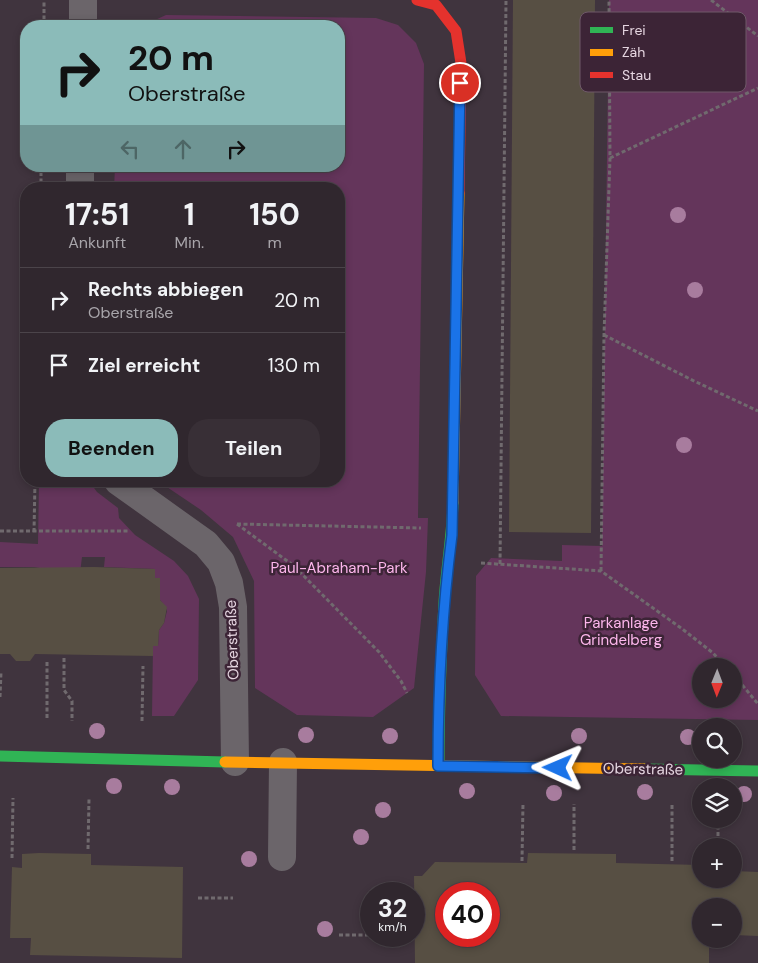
<!DOCTYPE html>
<html lang="de">
<meta charset="utf-8">
<style>
:root{--surface:#30272e;--page:#382f36;--text:#f1f3f6;--muted:#a8a5aa;--line:#4b444a;--accent:#8bbbb9}
body{margin:0;font-family:"DM Sans",sans-serif;background:var(--page);color:var(--text);height:100vh;display:flex;flex-direction:column;font-size:19px;white-space:nowrap}
*{box-sizing:border-box;margin:0}
p{font-size:16px;color:var(--muted)}
.icon{flex:none;width:28px;height:28px;fill:none;stroke:currentColor;stroke-width:2;stroke-linecap:round;stroke-linejoin:round}
.map{position:relative;flex:1;overflow:hidden}
.side{position:absolute;left:20px;top:182px;width:325px;height:305px;display:flex;flex-direction:column;background:var(--surface);border-radius:20px;box-shadow:0 2px 8px #0003,0 0 0 1px var(--line)}
.side>*{flex:none}
.guide{position:absolute;left:20px;top:20px;width:325px;height:152px;border-radius:20px;box-shadow:0 2px 8px #0003,0 0 0 1px var(--line);background:#8bbbb9;color:#111;overflow:hidden}
.needle{width:32px;rotate:181deg}
.controls{position:absolute;left:692px;top:658px;display:grid;gap:10px}
.controls a{display:grid;place-items:center;width:50px;height:50px;border-radius:50%;background:var(--surface);box-shadow:0 2px 8px #0003,0 0 0 1px var(--line);font-size:25px}
.speed{position:absolute;left:360px;top:882px;display:flex;gap:10px;font-size:25px;font-weight:700;text-align:center}
.speed>*{display:grid;place-content:center;width:65px;height:65px;border-radius:50%;background:var(--surface);box-shadow:0 2px 8px #0003,0 0 0 1px var(--line);line-height:1}
.speed small{font-size:12px;font-weight:400}
.speed .limit{border:8px solid #d22;background:#fff;color:#111}
.pin{position:absolute;display:grid;place-items:center;width:42px;height:42px;color:#fff;margin:-21px;border:2px solid #fff;border-radius:50%;box-shadow:0 1px 5px #0007}
.me{position:absolute;width:55px;margin:-28px;rotate:271deg;stroke-linejoin:round;filter:drop-shadow(0 0 4px #0008)}
.turn{display:flex;align-items:center;gap:18px;height:105px;padding:0 25px;font-size:22px}
.turn .icon{width:65px;height:65px;stroke-width:2.5}
.turn b{display:block;font-size:35px;line-height:42px}
.lanes{display:flex;align-items:center;height:48px;padding:0 25px;background:#0003;justify-content:center;gap:25px;direction:ltr}
.lanes .off{opacity:.35}
.eta{display:flex;justify-content:space-evenly;align-items:center;height:85px;text-align:center}
.eta b{font-size:30px;font-weight:700;line-height:35px}
.primary-button{display:flex;gap:10px;margin-top:auto;padding:10px 25px}
.primary-button a{flex:1;height:58px;border-radius:20px;background:var(--accent);color:#111;font-size:20px;font-weight:700;line-height:58px;text-align:center}
.primary-button a+a{background:var(--page);color:var(--text)}
ul{padding:0;list-style:none}
li{display:flex;align-items:center;gap:15px;height:65px;padding:0 25px;border-top:1px solid var(--line)}
li div{flex:1}
li b{display:block;font-size:19px}
li em{font-style:normal}
.map>svg:first-child{display:block}
.green{fill:#64355b;fill-rule:evenodd}
.building{fill:#574f43;fill-rule:evenodd}
.lines{fill:none;stroke-linecap:round;stroke-linejoin:round}
.path{stroke:#706a6e;stroke-width:3;stroke-dasharray:4 2.5;stroke-linecap:butt}
.street{stroke:#6b656a;stroke-width:28}
.fast{stroke:#30b455;stroke-width:11}
.slow{stroke:#ff9f0a;stroke-width:11}
.jam{stroke:#e5322d;stroke-width:11}
.tree{fill:#a87c9e}
.route-casing{stroke:#114b97;stroke-width:12}
.route{stroke:#1a73e8;stroke-width:9}
.labels{text-anchor:middle;dominant-baseline:central;stroke-width:5;stroke-linejoin:round;paint-order:stroke}
.park-label{font-size:15px;fill:#fdb6ec;stroke:#3c2436}
.street-label{font-size:15px;fill:#e5d5e0;stroke:#3c2436}
.key{fill:#3c2436;stroke:#6f5969;stroke-width:1}
.key-label{font-size:14px;fill:#e5d5e0}
</style>
<div class="map">
<svg width="758" height="963" viewBox="0 0 758 963">
<rect width="100%" height="100%" fill="#40343e"/>
<!-- green -->
<g class="green">
<path d="M609 0H758V720L501 716 475 675 476 576 491 558 562 561V545L602 546ZM701 666H734V699H701Z"/>
<path d="M166 15 376 18 398 25 416 43 424 64 418 518H428L426 572 414 688 373 717 297 715 255 688 254 581 233 537 201 510 158 481H339V189H114L115 166H339V26H142Z"/>
<path d="M39 481H89L97 492 118 508 119 518 135 535 174 561 188 576 199 599 198 680 174 716H152L153 646H158L159 630 164 623 167 611 165 606 160 600V579L155 578V569L104 567 105 557H82L80 573 62 572 34 567H0V542L38 544Z"/>
</g>
<!-- building -->
<g class="building">
<path d="M513 0H595L591 533 509 532Z"/>
<path d="M94 567 155 569V578H160V600L167 607 164 623 159 630 158 646H153V656L35 654 30 661H16L10 654H0V568Z"/>
<path d="M39 853 91 854V865L183 867 182 958 30 955 31 938H10L12 867 22 868V854Z"/>
<path d="M528 853 616 854V863L701 865V879H734V871L758 872V936L734 935V906H701V939H709V963H415L414 876H422L435 862 527 863ZM446 894H489V936H446Z"/>
</g>
<g class="lines">
<!-- path -->
<g class="path">
<path d="M711 0 758 36"/>
<path d="M44 26V0"/>
<path d="M610 158 758 88"/>
<path d="M41 189V166"/>
<path d="M604 335 694 381 758 411"/>
<path d="M237 524 294 566 379 652 401 681 407 693"/>
<path d="M237 524 421 528"/>
<path d="M0 531H129"/>
<path d="M34 532 35 481"/>
<path d="M481 563 601 571 681 628 713 653 725 666"/>
<path d="M500 564 506 0"/>
<path d="M601 571 604 335 610 158 609 0"/>
<path d="M64 658V690L72 701V721"/>
<path d="M47 662V720"/>
<path d="M734 675 758 704"/>
<path d="M0 697 1 672"/>
<path d="M142 721 143 666"/>
<path d="M672 805V861"/>
<path d="M718 819V846"/>
<path d="M88 849 89 799"/>
<path d="M574 850V804"/>
<path d="M12 858 13 798"/>
<path d="M522 861 523 803"/>
<path d="M198 898H233"/>
<path d="M339 935H371"/>
</g>
<!-- street -->
<g class="street">
<path d="M83 26V0"/>
<path d="M80 189V166"/>
<path d="M118 481 206 544 221 562 229 583 233 607 235 762"/>
<path d="M282 857 283 762"/>
</g>
<!-- fast -->
<g class="fast">
<path d="M0 756 225 762"/>
<path d="M439 766C439 711 441 657 444 602 446 569 452 537 453 503"/>
<path d="M645 769 758 771"/>
</g>
<!-- slow -->
<g class="slow">
<path d="M453 503 459 193"/>
<path d="M225 762 645 769"/>
</g>
<!-- jam -->
<path class="jam" d="M417 0 436 5 456 31 461 63 459 193"/>
</g>
<!-- trees -->
<g class="tree">
<circle cx="678" cy="215" r="8"/>
<circle cx="695" cy="290" r="8"/>
<circle cx="684" cy="445" r="8"/>
<circle cx="97" cy="731" r="8"/>
<circle cx="306" cy="735" r="8"/>
<circle cx="390" cy="736" r="8"/>
<circle cx="579" cy="736" r="8"/>
<circle cx="688" cy="737" r="8"/>
<circle cx="114" cy="786" r="8"/>
<circle cx="172" cy="787" r="8"/>
<circle cx="467" cy="791" r="8"/>
<circle cx="645" cy="792" r="8"/>
<circle cx="554" cy="793" r="8"/>
<circle cx="744" cy="794" r="8"/>
<circle cx="383" cy="810" r="8"/>
<circle cx="361" cy="837" r="8"/>
<circle cx="249" cy="859" r="8"/>
<circle cx="325" cy="929" r="8"/>
</g>
<g class="lines">
<!-- route casing -->
<g class="route-casing">
<path id="route" d="M460 83 452 535C442 612 438 689 438 766L558 768"/>
</g>
<!-- route -->
<use href="#route" class="route"/>
</g>
<g class="labels">
<!-- park labels -->
<g class="park-label">
<text x="339" y="568">Paul-Abraham-Park</text>
<text x="621" y="623">Parkanlage<tspan x="621" dy="17">Grindelberg</tspan></text>
</g>
<!-- street labels -->
<g class="street-label">
<text transform="translate(232 640) rotate(-92)">Oberstraße</text>
<text transform="translate(643 769) rotate(1)">Oberstraße</text>
</g>
</g>
<!-- legend -->
<rect x="580" y="12" width="166" height="80" rx="8" class="key"/>
<rect x="590" y="27" width="23" height="6" fill="#30b455"/>
<rect x="590" y="49" width="23" height="7" fill="#ff9f0a"/>
<rect x="590" y="72" width="23" height="6" fill="#e5322d"/>
<g class="key-label">
<text x="622" y="35">Frei</text>
<text x="622" y="57">Zäh</text>
<text x="622" y="80">Stau</text>
</g>
</svg>
<div class="controls">
<a><svg class="needle" viewBox="-14 -14 28 28"><path d="M0-13l5 13h-10z" fill="#e53935"/><path d="M0 13l5-13h-10z" fill="#a8a5aa"/></svg></a>
<a><svg class="icon" aria-label="search" viewBox="0 0 24 24"><circle cx="10" cy="10" r="6"/><path d="M15 15l6 6"/></svg></a>
<a><svg class="icon" aria-label="layers" viewBox="0 0 24 24"><path d="M12 4l9 5-9 5-9-5zM3 14l9 5 9-5"/></svg></a>
<a>+</a>
<a>−</a>
</div>
<div class="speed"><div>32<small>km/h</small></div><div class="limit">40</div></div>
<div class="pin" style="left:460px;top:83px;background:#d93025"><svg class="icon" aria-label="arrive" viewBox="0 0 24 24"><path d="M6 21V4h12l-3 4 3 4H6"/></svg></div>
<svg class="me" style="left:558px;top:768px" viewBox="-20 -20 40 40"><path d="M0-17L14 15 0 8-14 15z" fill="#1a73e8" stroke="#fff" stroke-width="4"/></svg>
<div class="guide">
<div class="turn"><svg class="icon" aria-label="right" viewBox="0 0 24 24"><path d="M7 20v-9h11M14 6l5 5-5 5"/></svg><div><b>20 m</b>Oberstraße</div></div>
<div class="lanes"><svg class="icon off" aria-label="left" viewBox="0 0 24 24"><path d="M17 20v-9H6M10 6l-5 5 5 5"/></svg><svg class="icon off" aria-label="ahead" viewBox="0 0 24 24"><path d="M12 20V5M6 11l6-6 6 6"/></svg><svg class="icon" aria-label="right" viewBox="0 0 24 24"><path d="M7 20v-9h11M14 6l5 5-5 5"/></svg></div>
</div>
<section class="side">
<div class="eta">
<div><b>17:51</b><p>Ankunft</p></div>
<div><b>1</b><p>Min.</p></div>
<div><b>150</b><p>m</p></div>
</div>
<ul>
<li><svg class="icon" aria-label="right" viewBox="0 0 24 24"><path d="M7 20v-9h11M14 6l5 5-5 5"/></svg><div><b>Rechts abbiegen</b><p>Oberstraße</p></div><em>20 m</em></li>
<li><svg class="icon" aria-label="arrive" viewBox="0 0 24 24"><path d="M6 21V4h12l-3 4 3 4H6"/></svg><div><b>Ziel erreicht</b></div><em>130 m</em></li>
</ul>
<div class="primary-button"><a>Beenden</a><a>Teilen</a></div>
</section>
</div>
